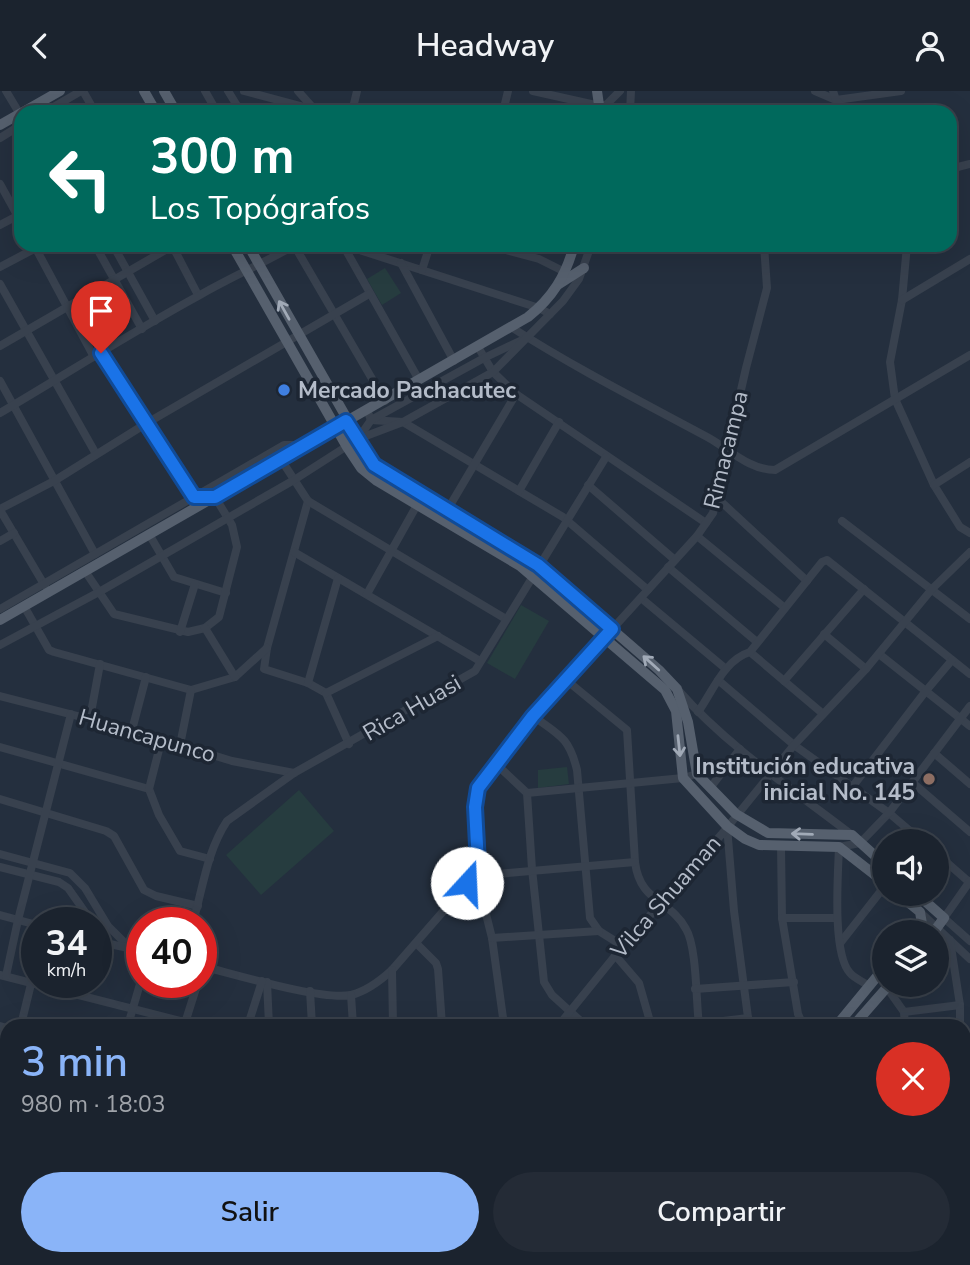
<!DOCTYPE html>
<html lang="es">
<meta charset="utf-8">
<style>
:root{--surface:#1b232e;--page:#242b36;--text:#f1f3f6;--muted:#a0a4aa;--line:#39404a;--accent:#8ab4f8}
body{margin:0;font-family:"Nunito Sans",sans-serif;background:var(--page);color:var(--text);height:100vh;display:flex;flex-direction:column;font-size:26px;white-space:nowrap}
*{box-sizing:border-box;margin:0}
p{font-size:23px;color:var(--muted)}
.icon{flex:none;width:38px;height:38px;fill:none;stroke:currentColor;stroke-width:2;stroke-linecap:round;stroke-linejoin:round}
.map{position:relative;flex:1;overflow:hidden}
.sheet{position:absolute;left:0px;top:928px;width:971px;height:247px;display:flex;flex-direction:column;background:var(--surface);border-radius:21px 21px 0 0;box-shadow:0 7px 28px #0002,0 0 0 2px var(--line)}
.sheet>*{flex:none}
.hud{position:absolute;left:14px;top:14px;width:943px;height:147px;border-radius:21px;box-shadow:0 7px 28px #0002,0 0 0 2px var(--line);background:#00695c;color:#fff;overflow:hidden}
.buttons{position:absolute;left:872px;top:738px;display:grid;gap:14px}
.buttons a{display:grid;place-items:center;width:77px;height:77px;border-radius:50%;background:var(--surface);box-shadow:0 7px 28px #0002,0 0 0 2px var(--line);font-size:35px}
.speed{position:absolute;left:21px;top:816px;display:flex;gap:14px;font-size:35px;font-weight:700;text-align:center}
.speed>*{display:grid;place-content:center;width:91px;height:91px;border-radius:50%;background:var(--surface);box-shadow:0 7px 28px #0002,0 0 0 2px var(--line);line-height:1}
.speed small{font-size:18px;font-weight:400}
.speed .limit{border:10px solid #d22;background:#fff;color:#111}
.pin{position:absolute;display:grid;place-items:center;width:60px;height:60px;color:#fff;margin:-72px -30px;border-radius:50% 50% 50% 0;rotate:-45deg;box-shadow:0 0 7px #0007}
.pin .icon{rotate:45deg}
.me{position:absolute;width:77px;margin:-38px;rotate:20deg;stroke-linejoin:round;filter:drop-shadow(0 0 5px #0008)}
.turn{display:flex;align-items:center;gap:24px;height:147px;padding:0 21px;font-size:32px}
.turn .icon{width:91px;height:91px;stroke-width:2.5}
.turn b{display:block;font-size:49px;line-height:60px}
.round{display:grid;place-items:center;flex:none;width:74px;height:74px;border-radius:37px;background:var(--page)}
.headline{display:flex;align-items:center;justify-content:space-between;height:119px;padding:0 21px}
h1{font-size:42px;font-weight:600;line-height:52px;color:var(--accent)}
.primary-button{display:flex;gap:14px;margin-top:auto;padding:14px 21px}
.primary-button a{flex:1;height:80px;border-radius:42px;background:var(--accent);color:#111;font-size:28px;font-weight:600;line-height:80px;text-align:center}
.primary-button a+a{background:var(--page);color:var(--text)}
header{display:flex;justify-content:space-between;align-items:center;height:91px;padding:0 21px;background:var(--surface);font-size:32px;font-weight:600}
.map>svg:first-child{display:block}
.green{fill:#263c3f}
.lines{fill:none;stroke-linecap:round;stroke-linejoin:round}
.minor{stroke:#38414e;stroke-width:8}
.major{stroke:#56606e;stroke-width:10}
.oneway{stroke:#a1aab7}
.route-casing{stroke:#114b97;stroke-width:18}
.route{stroke:#1a73e8;stroke-width:12}
.shop-dot{fill:#3f7fe0;stroke:#1d2633;stroke-width:2.5}
.education-dot{fill:#8d6e63;stroke:#1d2633;stroke-width:2.5}
.labels{text-anchor:middle;dominant-baseline:central;stroke-width:7;stroke-linejoin:round;paint-order:stroke}
.poi-label{font-size:23px;font-weight:bold;fill:#b4bcc9;stroke:#1d2633;text-anchor:start}
.street-label{font-size:23px;fill:#b4bcc9;stroke:#1d2633}
</style>
<header><svg class="icon" aria-label="back" viewBox="0 0 24 24"><path d="M15 5l-7 7 7 7"/></svg>Headway<svg class="icon" aria-label="person" viewBox="0 0 24 24"><circle cx="12" cy="8" r="4"/><path d="M4 21q1-7 8-7t8 7"/></svg></header>
<div class="map">
<svg width="970" height="1174" viewBox="0 0 970 1174">
<rect width="100%" height="100%" fill="#242f3e"/>
<!-- green -->
<g class="green">
<path d="M385 177 401 202 382 214 367 188Z"/>
<path d="M521 514 549 530 515 588 487 572Z"/>
<path d="M567 676 569 693 538 697V679Z"/>
<path d="M299 699 334 740 261 804 226 764Z"/>
<rect x="288" y="1167" width="32" height="7"/>
<path d="M326 1167H365L353 1174H326Z"/>
</g>
<g class="lines">
<!-- minor -->
<g class="minor">
<path d="M6 0 21 25"/>
<path d="M83 0 95 21"/>
<path d="M205 0 217 21"/>
<path d="M228 0 241 21"/>
<path d="M244 0 323 21"/>
<path d="M298 0 314 18"/>
<path d="M533 0 600 15 607 13 620 0"/>
<path d="M815 0 836 9 901 0"/>
<path d="M833 0 836 9 847 21"/>
<path d="M45 21 81 0"/>
<path d="M352 21 357 0"/>
<path d="M503 21 508 0"/>
<path d="M630 21 631 0"/>
<path d="M0 47 21 34"/>
<path d="M950 78 970 73"/>
<path d="M0 93 21 131"/>
<path d="M0 134 17 125"/>
<path d="M34 154 94 266"/>
<path d="M95 154 142 238"/>
<path d="M113 154 155 230"/>
<path d="M172 154 198 204"/>
<path d="M294 154 385 310"/>
<path d="M343 154 419 289"/>
<path d="M344 154 539 217 550 223"/>
<path d="M487 154 539 168 565 181"/>
<path d="M907 154 902 209 890 271 895 308 934 394 960 436 970 442"/>
<path d="M401 172 454 270"/>
<path d="M0 176 36 157"/>
<path d="M422 179 430 154"/>
<path d="M0 193 96 363"/>
<path d="M902 209 970 168"/>
<path d="M511 236C575 277 642 311 709 347 730 359 750 379 775 379L970 264"/>
<path d="M0 255 174 154"/>
<path d="M478 256 493 281 516 303 706 432"/>
<path d="M0 290 95 463"/>
<path d="M367 319 371 329 403 331 519 400 563 426 648 499"/>
<path d="M0 322C66 283 132 241 200 204 231 186 264 172 295 154"/>
<path d="M358 348 371 329 484 267 522 249"/>
<path d="M280 367 308 410 267 557 264 578 308 592 326 602 349 653"/>
<path d="M588 394 675 469"/>
<path d="M934 394 970 371"/>
<path d="M519 400 559 331"/>
<path d="M717 407 807 490"/>
<path d="M308 410 506 528"/>
<path d="M0 418 54 390 147 332 369 203"/>
<path d="M0 419 45 495"/>
<path d="M442 428 516 303"/>
<path d="M842 430 970 528"/>
<path d="M149 443 174 486 226 502"/>
<path d="M697 445 785 517"/>
<path d="M0 450 14 442"/>
<path d="M294 461 480 570"/>
<path d="M668 476 757 551"/>
<path d="M85 480 114 523 188 541 205 537 219 526 237 456 232 434 215 406H194L101 262"/>
<path d="M367 503 417 414"/>
<path d="M641 507 726 578"/>
<path d="M24 515 49 559 54 561 191 599 235 586 267 557"/>
<path d="M0 518 284 354H295L298 358"/>
<path d="M205 537 235 586"/>
<path d="M180 541 195 493"/>
<path d="M824 543 866 578"/>
<path d="M0 554 99 501 294 389 358 348 403 331 493 281 563 210 579 188 591 154"/>
<path d="M750 561 822 622"/>
<path d="M879 563 970 635"/>
<path d="M565 588 627 639 635 771C640 812 670 808 686 838 697 856 696 912 699 934"/>
<path d="M718 589 794 654 889 722 923 751"/>
<path d="M784 590 864 498"/>
<path d="M308 592 338 487"/>
<path d="M679 600C727 655 795 700 852 744"/>
<path d="M326 602 438 545"/>
<path d="M0 605 132 639 232 670 294 682"/>
<path d="M698 621C713 600 724 569 750 561L822 471 827 469 970 583"/>
<path d="M533 625C559 644 569 646 577 679L590 827 599 840 623 855"/>
<path d="M90 627 100 573"/>
<path d="M132 639 146 586"/>
<path d="M180 654 191 599"/>
<path d="M0 656 149 698 159 724 180 760 210 768"/>
<path d="M934 662 970 693"/>
<path d="M496 673 527 702 532 778 544 891 552 904 585 934"/>
<path d="M913 692 970 741"/>
<path d="M853 695 925 601 952 569"/>
<path d="M710 697 740 658"/>
<path d="M149 698 162 647"/>
<path d="M527 702 683 687 697 683"/>
<path d="M0 708 106 740 114 745 144 799 156 805 198 815"/>
<path d="M727 735 734 820 749 934"/>
<path d="M781 755 782 827 798 923 803 934"/>
<path d="M936 762 969 791"/>
<path d="M0 763 70 782 85 797 108 835 130 857"/>
<path d="M0 776 59 791 68 797 92 831"/>
<path d="M483 784 485 816"/>
<path d="M474 785 635 771"/>
<path d="M970 790 944 827 970 850"/>
<path d="M467 792 485 819 492 847 504 934"/>
<path d="M920 821 970 868"/>
<path d="M0 824 37 834"/>
<path d="M782 827H836"/>
<path d="M193 831C203 797 207 760 227 730L294 682 475 580 606 366"/>
<path d="M492 847 599 840"/>
<path d="M950 849 960 914V934"/>
<path d="M96 850 142 860"/>
<path d="M841 851 884 796"/>
<path d="M416 852 436 872 438 878 442 934"/>
<path d="M615 864 639 892 651 934"/>
<path d="M201 875C234 883 322 910 351 904 367 900 380 890 392 879L474 785 479 765 475 716 478 697 533 625 697 445 713 422 746 277 767 197 764 154"/>
<path d="M392 879 393 934"/>
<path d="M0 884 196 934"/>
<path d="M6 885 18 829 71 623"/>
<path d="M267 891 269 934"/>
<path d="M868 894C863 891 854 887 850 882 832 863 838 783 839 756L860 752 889 722 970 615"/>
<path d="M887 897 904 921 905 934"/>
<path d="M695 898 794 891"/>
<path d="M310 900 312 934"/>
<path d="M351 904 353 934"/>
<path d="M904 921 960 914"/>
<path d="M185 932 198 891"/>
<path d="M651 933H698L748 927"/>
<path d="M21 934 31 893"/>
<path d="M128 934 142 886"/>
<path d="M248 934 262 890"/>
<path d="M559 934 623 855 721 744 794 654 866 578 932 498 970 461"/>
<path d="M0 935 7 937"/>
<path d="M0 1012 7 982"/>
<path d="M964 1021 970 1023"/>
<path d="M0 1103 7 1105"/>
<path d="M241 1167 259 1174"/>
<path d="M284 1167 285 1174"/>
<path d="M434 1167 438 1174"/>
<path d="M717 1167 718 1174"/>
<path d="M768 1167V1174"/>
<path d="M823 1167V1174"/>
<path d="M874 1167 876 1174"/>
<path d="M932 1167 940 1174"/>
<path d="M2 1174 7 1155"/>
<path d="M56 1174 57 1167"/>
<path d="M106 1174 108 1167"/>
<path d="M160 1174 162 1167"/>
<path d="M209 1174 211 1167"/>
<path d="M324 1174V1167"/>
<path d="M365 1174 377 1167"/>
<path d="M476 1174 491 1167"/>
<path d="M916 1174 921 1167"/>
</g>
<!-- major -->
<g class="major">
<path d="M144 0 156 21"/>
<path d="M164 0 176 21"/>
<path d="M597 0 600 21"/>
<path d="M23 21 60 0"/>
<path d="M0 34 21 22"/>
<path d="M232 154 347 356 361 377 377 390 520 475 665 599 676 620 683 687 727 735 745 748 759 754 839 756 884 791"/>
<path d="M248 154 374 375 538 474 659 579 677 598 688 631 697 683 736 723 768 742 852 744 884 773"/>
<path d="M559 193 584 177"/>
<path d="M0 529 528 226C552 207 566 185 574 154"/>
<path d="M898 803 920 821 922 833 915 842"/>
<path d="M917 803 944 827 933 842"/>
<path d="M837 934 884 877"/>
<path d="M854 934 889 894"/>
<path d="M634 1174 639 1167"/>
<path d="M651 1174 656 1167"/>
</g>
</g>
<!-- one-way arrows -->
<defs><path id="oneway-shaft" d="M-6 0H5M1.5-3L5.5 0L1.5 3" fill="none" stroke-width="1.6" stroke-linecap="round" stroke-linejoin="round" transform="scale(1.75)"/></defs>
<g class="oneway">
<use href="#oneway-shaft" transform="translate(284 219) rotate(-119)"/>
<use href="#oneway-shaft" transform="translate(651 572) rotate(-138)"/>
<use href="#oneway-shaft" transform="translate(679 655) rotate(84)"/>
<use href="#oneway-shaft" transform="translate(802 743) rotate(-178)"/>
</g>
<g class="lines">
<!-- route casing -->
<g class="route-casing">
<path id="route" d="M101 262 194 406H215L346 330 374 374 538 474 612 538 533 625 478 697 475 716 478 773 474 785 467 792"/>
</g>
<!-- route -->
<use href="#route" class="route"/>
</g>
<!-- markers -->
<circle class="shop-dot" cx="284" cy="299" r="7"/>
<circle class="education-dot" cx="929" cy="688" r="7"/>
<g class="labels">
<!-- poi labels -->
<g class="poi-label">
<text x="298" y="299">Mercado Pachacutec</text>
<text x="915" y="675" text-anchor="end">Institución educativa<tspan x="915" dy="26">inicial No. 145</tspan></text>
</g>
<!-- street labels -->
<g class="street-label">
<text transform="translate(726 359) rotate(-76)">Rimacampa</text>
<text transform="translate(412 617) rotate(-30)">Rica Huasi</text>
<text transform="translate(147 645) rotate(16)">Huancapunco</text>
<text transform="translate(666 806) rotate(-49)">Vilca Shuaman</text>
</g>
</g>
</svg>
<div class="buttons">
<a><svg class="icon" aria-label="sound" viewBox="0 0 24 24"><path d="M4 9h4l5-4v14l-5-4H4zM17 9q2 3 0 6"/></svg></a>
<a><svg class="icon" aria-label="layers" viewBox="0 0 24 24"><path d="M12 4l9 5-9 5-9-5zM3 14l9 5 9-5"/></svg></a>
</div>
<div class="speed"><div>34<small>km/h</small></div><div class="limit">40</div></div>
<div class="pin" style="left:101px;top:262px;background:#d93025"><svg class="icon" aria-label="arrive" viewBox="0 0 24 24"><path d="M6 21V4h12l-3 4 3 4H6"/></svg></div>
<svg class="me" style="left:467px;top:792px" viewBox="-20 -20 40 40"><circle r="19" fill="#fff"/><path d="M0-13L10 11 0 6-10 11z" fill="#1a73e8"/></svg>
<div class="hud">
<div class="turn"><svg class="icon" aria-label="left" viewBox="0 0 24 24"><path d="M17 20v-9H6M10 6l-5 5 5 5"/></svg><div><b>300 m</b>Los Topógrafos</div></div>
</div>
<section class="sheet">
<div class="headline"><div><h1>3 min</h1><p>980 m · 18:03</p></div><a class="round" style="background:#d93025;color:#fff"><svg class="icon" aria-label="close" viewBox="0 0 24 24"><path d="M6 6l12 12M18 6L6 18"/></svg></a></div>
<div class="primary-button"><a>Salir</a><a>Compartir</a></div>
</section>
</div>
